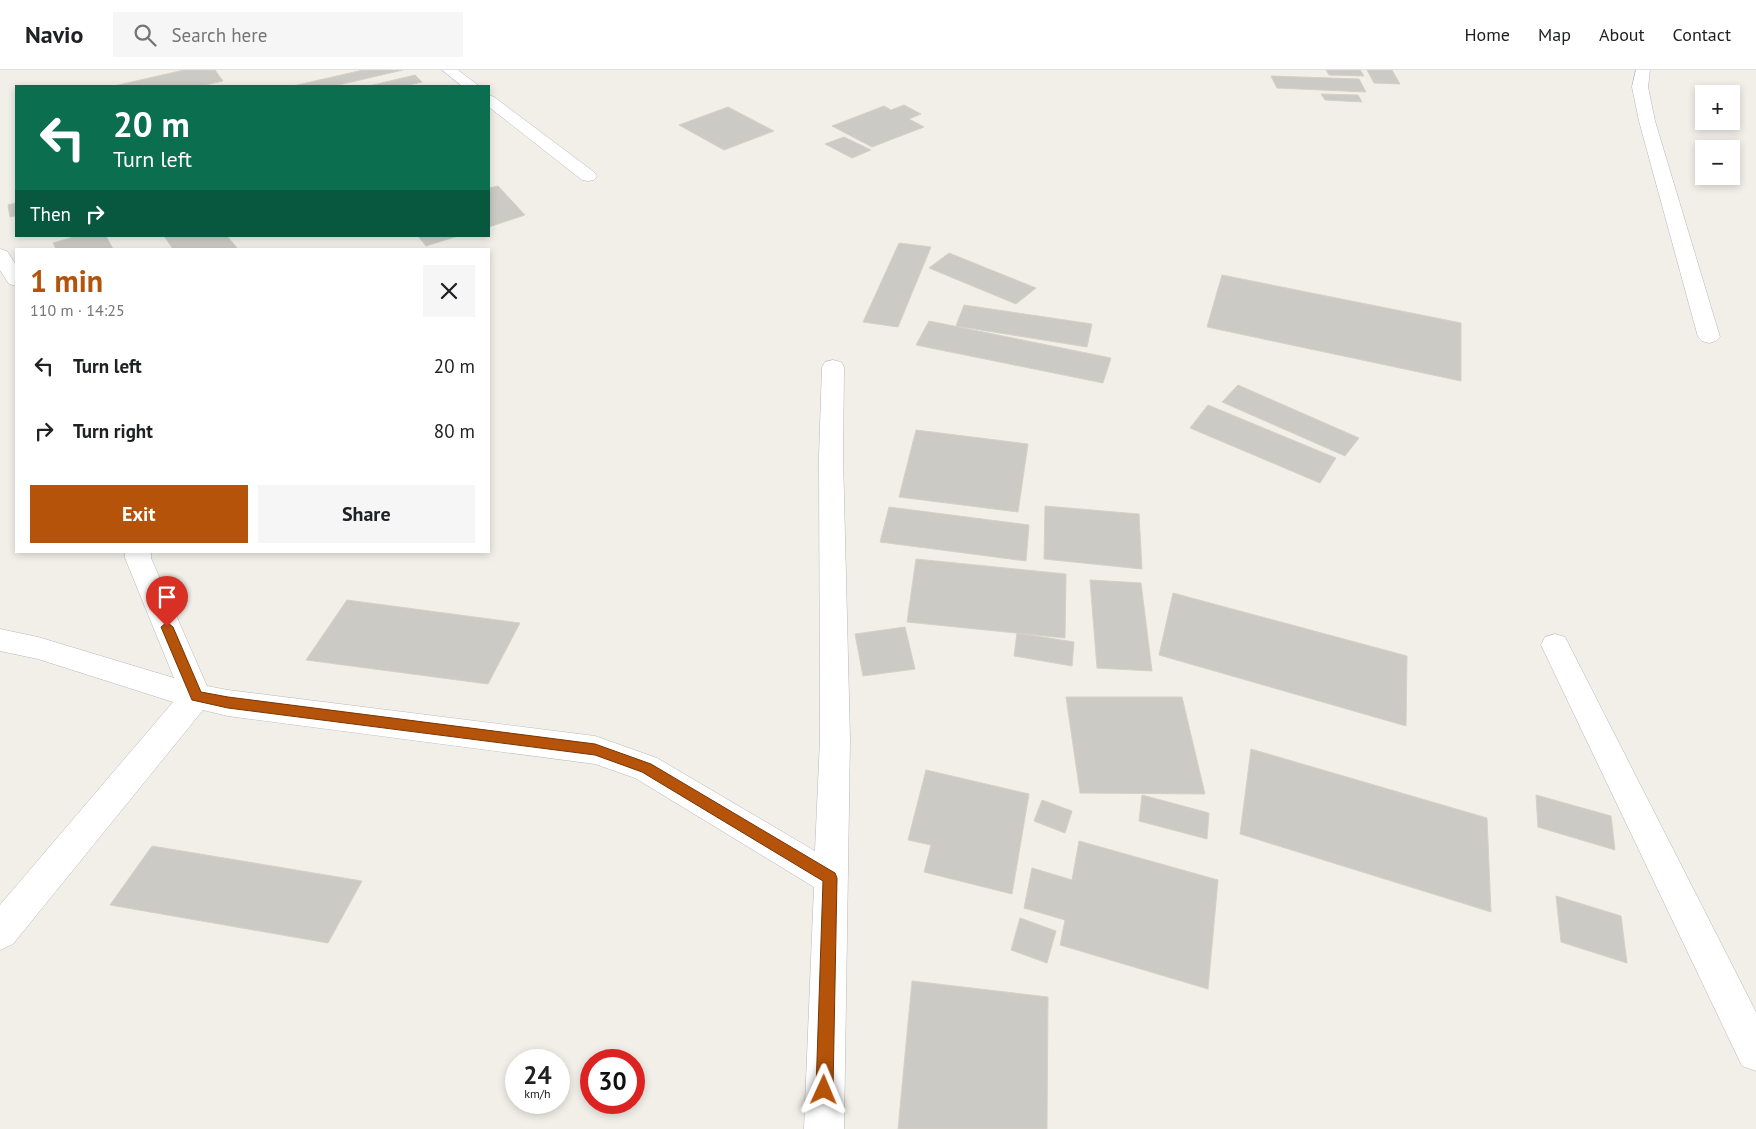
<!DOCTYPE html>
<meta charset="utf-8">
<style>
:root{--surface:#fff;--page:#f6f6f6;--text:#202124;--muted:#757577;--line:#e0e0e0;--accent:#b45309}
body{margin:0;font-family:"PT Sans",sans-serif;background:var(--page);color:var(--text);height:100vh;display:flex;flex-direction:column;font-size:19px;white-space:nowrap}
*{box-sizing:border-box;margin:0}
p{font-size:16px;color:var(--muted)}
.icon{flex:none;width:28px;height:28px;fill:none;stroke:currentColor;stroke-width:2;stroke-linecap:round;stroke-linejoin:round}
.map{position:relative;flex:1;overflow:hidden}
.panel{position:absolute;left:15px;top:178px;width:475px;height:305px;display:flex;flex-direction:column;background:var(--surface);border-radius:0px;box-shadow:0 2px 8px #0003}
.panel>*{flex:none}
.guide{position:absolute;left:15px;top:15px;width:475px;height:152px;border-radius:0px;box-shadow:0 2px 8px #0003;background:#0b6e4f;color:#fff;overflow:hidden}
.buttons{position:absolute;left:1695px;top:15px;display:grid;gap:10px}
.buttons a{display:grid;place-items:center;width:45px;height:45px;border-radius:0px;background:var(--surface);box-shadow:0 2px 8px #0003;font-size:25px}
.speed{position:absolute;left:505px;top:979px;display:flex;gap:10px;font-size:25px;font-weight:700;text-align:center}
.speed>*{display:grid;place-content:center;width:65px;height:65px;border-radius:50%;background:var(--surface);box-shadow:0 2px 8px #0003;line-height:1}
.speed small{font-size:12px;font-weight:400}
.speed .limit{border:8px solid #d22;background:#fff;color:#111}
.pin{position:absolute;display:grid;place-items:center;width:42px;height:42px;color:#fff;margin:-51px -21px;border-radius:50% 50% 50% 0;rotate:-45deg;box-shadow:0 0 5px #0007}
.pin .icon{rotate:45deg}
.me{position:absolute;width:55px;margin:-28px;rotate:1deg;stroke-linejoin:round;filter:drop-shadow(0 0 4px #0008)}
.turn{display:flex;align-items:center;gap:18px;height:105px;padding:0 15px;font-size:22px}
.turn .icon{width:65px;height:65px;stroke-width:2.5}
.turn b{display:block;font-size:35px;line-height:42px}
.then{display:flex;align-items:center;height:48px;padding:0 15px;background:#0003;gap:10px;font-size:19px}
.round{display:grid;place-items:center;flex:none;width:52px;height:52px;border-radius:0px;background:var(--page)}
.head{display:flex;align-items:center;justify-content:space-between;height:85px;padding:0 15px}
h1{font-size:30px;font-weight:700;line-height:38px;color:var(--accent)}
.primary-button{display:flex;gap:10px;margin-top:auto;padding:10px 15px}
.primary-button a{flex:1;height:58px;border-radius:0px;background:var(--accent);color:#fff;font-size:20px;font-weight:700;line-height:58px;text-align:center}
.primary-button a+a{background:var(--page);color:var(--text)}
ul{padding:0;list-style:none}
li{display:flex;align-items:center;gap:15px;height:65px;padding:0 15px}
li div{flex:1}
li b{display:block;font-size:19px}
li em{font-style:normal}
header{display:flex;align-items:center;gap:30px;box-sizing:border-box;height:70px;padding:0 25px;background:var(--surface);border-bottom:1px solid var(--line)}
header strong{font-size:24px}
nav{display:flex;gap:28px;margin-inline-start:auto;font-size:18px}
.search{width:350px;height:45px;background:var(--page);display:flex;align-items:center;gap:12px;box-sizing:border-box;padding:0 18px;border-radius:0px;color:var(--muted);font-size:19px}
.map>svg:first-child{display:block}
.building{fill:#cccac5;stroke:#d6d1c6}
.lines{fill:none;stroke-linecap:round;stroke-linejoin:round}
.street-casing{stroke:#b5b8bc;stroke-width:1}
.street{fill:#fff;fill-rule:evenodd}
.route{fill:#b45309;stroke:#753606}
</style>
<header>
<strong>Navio</strong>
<div class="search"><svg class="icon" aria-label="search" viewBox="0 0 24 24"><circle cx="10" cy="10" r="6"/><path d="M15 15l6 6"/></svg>Search here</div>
<nav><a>Home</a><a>Map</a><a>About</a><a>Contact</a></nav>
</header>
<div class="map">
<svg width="1756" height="1059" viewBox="0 0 1756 1059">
<rect width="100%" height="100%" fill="#f1efe8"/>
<!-- building -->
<g class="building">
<path d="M184 0H215L223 11 201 16H114Z"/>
<path d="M363 0H403L334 16H293Z"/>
<path d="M1326 0H1360L1364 6 1329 5Z"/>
<path d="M1367 0H1392L1400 14 1374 13Z"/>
<path d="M415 5 422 12 405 16H369Z"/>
<path d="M1271 6 1359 9 1366 22 1277 18Z"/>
<path d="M1321 24 1358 25 1362 32 1325 30Z"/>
<path d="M904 35 921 44 909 49 924 57 872 77 832 56 884 36 891 40Z"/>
<path d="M728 37 774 61 724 80 679 55Z"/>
<path d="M844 67 871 80 852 88 825 74Z"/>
<path d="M498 116 525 145 489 157V118Z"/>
<path d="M16 133V146L10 147 8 135Z"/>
<path d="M77 166H106L113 179H56L53 173Z"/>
<path d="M164 166H227L238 179H173Z"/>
<path d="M418 166H458L426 176Z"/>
<path d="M899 173 931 177 898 257 863 252Z"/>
<path d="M949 183 1036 218 1016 234 929 198Z"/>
<path d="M1222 205 1461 253V311L1207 257Z"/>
<path d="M964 235 1092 254 1087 277 956 256Z"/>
<path d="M929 251 1111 288 1103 313 916 275Z"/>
<path d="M1238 315 1359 368 1345 386 1222 332Z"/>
<path d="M1208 335 1336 388 1320 413 1190 358Z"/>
<path d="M916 360 1028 374 1018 442 899 427Z"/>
<path d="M1045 436 1139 444 1142 499 1044 489Z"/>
<path d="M889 437 1029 455 1026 491 880 472Z"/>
<path d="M916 489 1066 504 1065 568 907 552Z"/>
<path d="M1090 510 1141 513 1152 601 1097 598Z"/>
<path d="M1173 523 1407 586 1406 656 1159 585Z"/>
<path d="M347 530 520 553 488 614 306 590Z"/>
<path d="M905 557 915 599 863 606 855 564Z"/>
<path d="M1017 563 1074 572 1072 596 1014 586Z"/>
<path d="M1066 627H1182L1205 724 1080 723Z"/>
<path d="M1251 679 1487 748 1491 842 1240 764Z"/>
<path d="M926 700 1029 724 1012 824 924 802 931 775 908 770Z"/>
<path d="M1142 725 1209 743 1207 769 1139 751Z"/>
<path d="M1536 725 1611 746 1615 780 1538 757Z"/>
<path d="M1042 730 1072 741 1065 763 1034 751Z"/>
<path d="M1079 771 1218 810 1208 919 1060 875 1065 850 1024 838 1032 798 1072 810Z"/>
<path d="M152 776 362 811 328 873 110 835Z"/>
<path d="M1556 826 1621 846 1627 893 1561 872Z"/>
<path d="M1020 848 1056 861 1047 893 1011 880Z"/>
<path d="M912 911 1048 927 1047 1059H898Z"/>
</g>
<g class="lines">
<!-- street casing -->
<g class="street-casing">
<g id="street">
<path d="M442 0H458L479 16H462Z"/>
<path d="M1636 0H1650L1648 17 1655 51 1720 267 1716 271 1709 273 1702 271 1698 267 1639 51 1632 17Z"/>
<path d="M489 25 494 27 594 102 597 106 594 110 588 111 582 110 489 37Z"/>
<path d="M0 179 7 181 16 195V216L9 214 0 200Z"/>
<path d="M833 290 841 292 844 297 843 386 850 669 844 1059H804L814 817 635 708 595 694 228 646 203 640 13 874 0 880V835L173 632 38 589 0 581V559L38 567 174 608 125 488V481H151V488L207 616 228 620 595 666 657 688 815 781 820 669 819 386 822 297 825 292Z"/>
<path d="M1555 564 1565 567 1756 942V1001L1742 996 1541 575 1545 567Z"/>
</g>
</g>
<!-- street -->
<use href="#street" class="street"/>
</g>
<!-- route -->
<path class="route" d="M167 552 173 557 201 622 228 627 595 674 651 694 835 803 837 808 833 1020 830 1026 824 1029 819 1026 816 1020 823 811 642 702 595 685 228 638 192 630 161 557Z"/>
</svg>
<div class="buttons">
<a>+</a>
<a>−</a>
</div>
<div class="speed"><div>24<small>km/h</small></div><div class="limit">30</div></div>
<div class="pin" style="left:167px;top:557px;background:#d93025"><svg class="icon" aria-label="arrive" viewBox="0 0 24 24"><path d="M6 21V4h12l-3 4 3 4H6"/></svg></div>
<svg class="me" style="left:824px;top:1020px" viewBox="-20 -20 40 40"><path d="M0-17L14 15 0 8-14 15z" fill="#b45309" stroke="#fff" stroke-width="4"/></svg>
<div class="guide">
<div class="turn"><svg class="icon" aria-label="left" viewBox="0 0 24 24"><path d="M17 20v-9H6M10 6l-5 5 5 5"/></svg><div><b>20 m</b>Turn left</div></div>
<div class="then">Then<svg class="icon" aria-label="right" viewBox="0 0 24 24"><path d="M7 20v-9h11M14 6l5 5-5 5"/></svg></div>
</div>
<section class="panel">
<div class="head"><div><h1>1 min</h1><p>110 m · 14:25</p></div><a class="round"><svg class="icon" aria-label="close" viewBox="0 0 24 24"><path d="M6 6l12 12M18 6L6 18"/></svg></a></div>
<ul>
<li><svg class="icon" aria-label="left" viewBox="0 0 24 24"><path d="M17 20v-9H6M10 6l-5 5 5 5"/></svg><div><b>Turn left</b></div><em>20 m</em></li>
<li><svg class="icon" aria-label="right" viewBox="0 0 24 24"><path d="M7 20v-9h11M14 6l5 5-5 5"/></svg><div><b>Turn right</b></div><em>80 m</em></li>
</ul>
<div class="primary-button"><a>Exit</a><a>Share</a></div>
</section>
</div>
